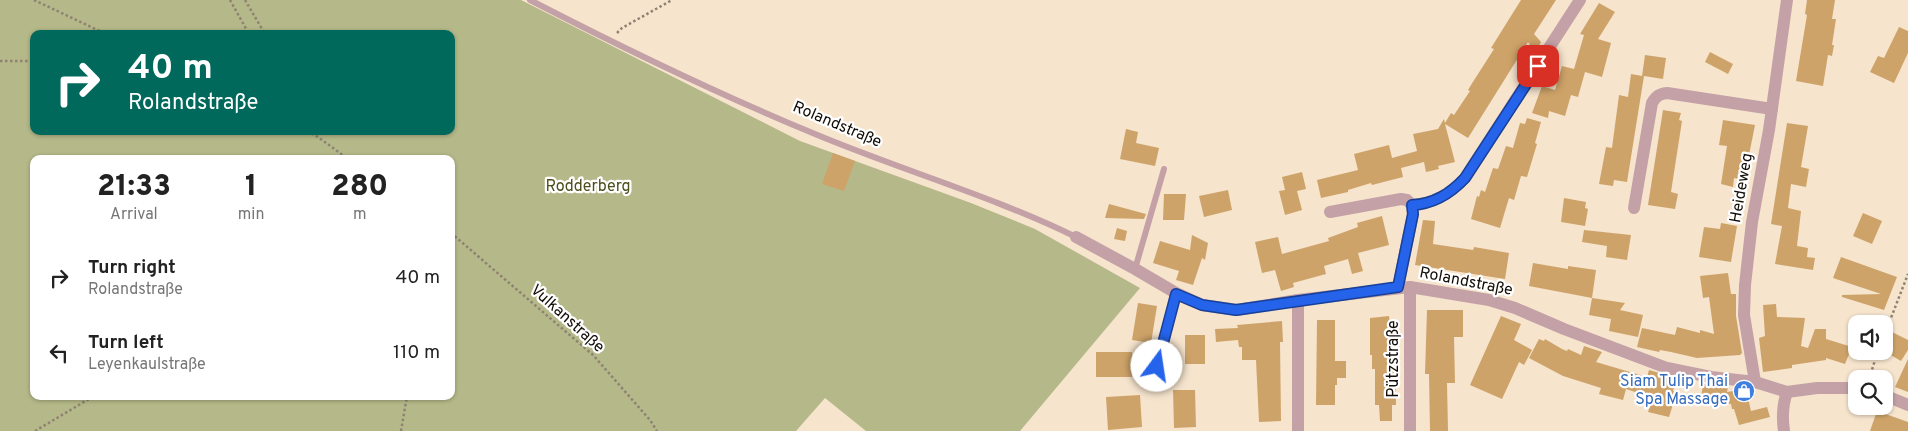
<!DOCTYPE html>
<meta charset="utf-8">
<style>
:root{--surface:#fff;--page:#f6f6f6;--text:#222;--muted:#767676}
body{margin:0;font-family:Overpass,sans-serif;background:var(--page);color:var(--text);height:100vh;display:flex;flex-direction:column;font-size:19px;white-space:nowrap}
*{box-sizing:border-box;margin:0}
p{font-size:16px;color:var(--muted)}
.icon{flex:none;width:28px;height:28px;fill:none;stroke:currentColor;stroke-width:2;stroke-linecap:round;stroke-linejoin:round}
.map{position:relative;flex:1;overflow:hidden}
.details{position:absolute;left:30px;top:155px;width:425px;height:245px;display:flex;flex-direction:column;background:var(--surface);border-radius:10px;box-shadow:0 1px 4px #0004}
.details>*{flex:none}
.guide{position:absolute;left:30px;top:30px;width:425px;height:105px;border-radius:10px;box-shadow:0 1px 4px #0004;background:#00695c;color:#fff;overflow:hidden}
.fabs{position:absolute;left:1848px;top:315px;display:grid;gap:10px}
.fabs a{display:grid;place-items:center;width:45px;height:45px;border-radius:10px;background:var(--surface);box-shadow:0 1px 4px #0004;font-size:25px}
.pin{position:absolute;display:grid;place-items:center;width:42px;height:42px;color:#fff;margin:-21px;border-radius:10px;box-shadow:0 2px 8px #0006}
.me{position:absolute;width:55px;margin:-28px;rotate:14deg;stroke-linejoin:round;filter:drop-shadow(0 0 4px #0008)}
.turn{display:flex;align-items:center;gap:18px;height:105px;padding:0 15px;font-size:22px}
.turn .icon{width:65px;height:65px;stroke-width:2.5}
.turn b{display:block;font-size:35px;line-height:42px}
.eta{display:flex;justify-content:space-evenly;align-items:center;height:85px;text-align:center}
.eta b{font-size:30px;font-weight:800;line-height:35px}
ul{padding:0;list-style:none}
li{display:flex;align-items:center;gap:15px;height:75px;padding:0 15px}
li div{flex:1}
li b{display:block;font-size:19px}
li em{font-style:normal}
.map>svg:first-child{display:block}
.green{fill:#b5b888;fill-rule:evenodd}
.building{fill:#cea369}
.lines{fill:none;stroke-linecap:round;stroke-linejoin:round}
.path{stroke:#8e8272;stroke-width:2.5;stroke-dasharray:2.5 2.5;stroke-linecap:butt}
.service{stroke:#c4a1a6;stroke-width:6}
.minor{stroke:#c4a1a6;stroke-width:12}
.route-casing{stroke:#184099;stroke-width:12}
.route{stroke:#2563eb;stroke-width:9}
.labels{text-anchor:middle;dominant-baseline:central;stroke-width:4.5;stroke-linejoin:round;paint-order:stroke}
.street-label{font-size:16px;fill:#120d06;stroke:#fff}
.park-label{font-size:16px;fill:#4d4f1c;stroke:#fff}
.shop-label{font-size:16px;fill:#366cbe;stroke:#fff;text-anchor:end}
</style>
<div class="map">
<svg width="1908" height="431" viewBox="0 0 1908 431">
<rect width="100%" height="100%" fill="#f6e4cd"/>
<!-- green -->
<path class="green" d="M0 0H521L800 141 971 203 1035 229 1140 288 1020 431H866L825 398 796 431H0ZM34 34H451V131H34ZM34 159H451V396H34Z"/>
<!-- building -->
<g class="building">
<path d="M1521 0H1556L1534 34 1541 42 1535 52 1528 42 1468 138 1445 124 1455 162 1438 166 1439 169 1426 172 1424 162 1401 168 1403 177 1372 185 1371 183 1348 190V192L1321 198 1317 180 1358 170 1354 154 1389 145 1392 158 1417 151 1413 134 1438 129 1444 119 1445 123 1451 113 1454 115 1470 91 1468 90 1471 85 1494 49 1491 48Z"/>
<path d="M1807 0H1835L1832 19H1836L1832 45H1834L1832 56 1828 55 1823 86 1796 81 1807 15 1805 14Z"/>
<path d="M1599 3 1615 12 1598 39 1611 43 1602 77 1585 72 1578 97 1571 95 1565 116 1549 111 1548 118 1532 113 1542 86 1555 90 1562 66 1574 69 1584 35 1580 34Z"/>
<path d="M1899 27 1908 31V53L1894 83 1870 72 1878 56 1884 58Z"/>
<path d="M1710 52 1733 64 1728 74 1705 62Z"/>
<path d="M1645 55 1666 58 1663 79 1644 76 1627 182 1614 180 1613 186 1599 184 1606 147 1612 148 1619 95 1628 97 1631 74 1642 76Z"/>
<path d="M1663 110 1681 113 1679 120 1682 121 1671 192 1678 194 1675 209 1648 205Z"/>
<path d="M1527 118 1541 122 1535 143 1537 144 1527 177 1521 176 1514 200 1509 198 1500 228 1471 219 1477 196 1479 197 1481 190 1485 192 1493 168 1498 169 1506 146 1513 148 1520 123 1525 124Z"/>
<path d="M1723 120 1755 125 1744 180 1734 178 1733 187 1721 184 1727 146 1719 145Z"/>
<path d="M1787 123 1808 126 1801 167 1809 169 1806 187 1791 184 1788 208 1801 211 1797 246 1808 248 1807 257 1815 258 1813 270 1775 264 1782 226 1771 224Z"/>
<path d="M1126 129 1138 132 1136 143 1159 148 1155 166 1120 159Z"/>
<path d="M833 153 855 161 844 191 822 184Z"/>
<path d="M1302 172 1306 189 1297 191 1302 210 1285 215 1279 191 1285 190 1282 177Z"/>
<path d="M1228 190 1232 210 1204 217 1199 196Z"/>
<path d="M1164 194H1186L1184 220H1163Z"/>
<path d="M1564 198 1586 202 1585 208 1588 209 1585 226 1561 222Z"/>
<path d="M1109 204 1146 214 1144 219 1105 218Z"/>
<path d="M1863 213 1882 221 1872 244 1853 236Z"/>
<path d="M1382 216 1389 245 1358 253 1363 271 1352 274 1348 259 1324 266 1326 274 1293 283 1294 287 1281 291 1275 270 1262 273 1255 242 1278 237 1282 254 1329 241 1328 238 1358 227 1357 223Z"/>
<path d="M1423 220 1435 221 1433 244 1473 250 1474 247 1509 253 1505 279 1415 265Z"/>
<path d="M1721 223 1737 226 1731 262 1699 257 1704 227 1720 229Z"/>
<path d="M1117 228 1127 231 1125 241 1114 239Z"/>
<path d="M1584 230 1631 235 1627 260 1606 257 1607 246 1582 242Z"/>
<path d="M1192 235 1208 243 1205 260 1202 258 1193 285 1176 280 1179 271 1153 263 1160 241 1190 250Z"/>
<path d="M1841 257 1897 277 1884 310 1842 297V295L1881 294 1833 278Z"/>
<path d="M1533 263 1568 269V266L1596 270 1592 298 1529 286Z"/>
<path d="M1728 273 1731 294H1736V316L1742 353 1740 355 1697 358 1671 352 1660 350 1659 352 1637 347 1642 328 1675 335 1677 327 1700 333V330L1714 334 1709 297 1703 298 1700 276Z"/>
<path d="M1592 298 1625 303 1620 310 1643 315 1638 337 1609 331 1611 319 1589 315Z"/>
<path d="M1138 303 1157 306 1151 343 1132 340Z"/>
<path d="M1776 304 1777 317 1805 318 1801 346 1808 348 1815 329H1826V339L1852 347 1845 364 1826 358V360L1792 365V368L1763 372 1759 338 1765 336 1763 305Z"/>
<path d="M1427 310H1463V337H1454L1455 383H1447L1448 431H1430L1429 374H1425Z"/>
<path d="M1389 316 1391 333H1395L1396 405H1392V421H1380L1379 405H1375V369H1372V355H1370V318Z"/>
<path d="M1501 316 1521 324 1514 340 1532 350 1524 365 1519 362 1502 399 1470 385Z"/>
<path d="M1317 320H1335V361H1346V378H1337V385H1335V405H1316Z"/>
<path d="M1282 321 1283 342H1280L1281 421 1259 422 1256 360H1242V347H1239L1238 340 1216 342 1215 329 1238 328 1237 325Z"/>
<path d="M1890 331 1908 340V350L1901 361 1884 351Z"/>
<rect x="1185" y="335" width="20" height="29"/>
<path d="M1539 339 1544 341 1545 339 1562 349 1567 351 1568 349 1581 355 1584 346 1602 352 1596 362 1647 377 1649 370 1677 378 1673 391 1677 392 1669 417 1648 412 1653 398 1626 389 1623 400 1599 394 1601 388 1563 376 1529 358Z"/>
<rect x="1096" y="352" width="36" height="25"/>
<path d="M1908 359V392L1895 387Z"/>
<path d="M1703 384 1728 387 1727 392 1746 389 1751 411 1767 407 1770 417 1739 425 1734 409H1732L1731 404 1699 400V398H1701Z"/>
<path d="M1173 390H1195L1196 427 1174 428Z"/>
<path d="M1140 395 1142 427 1108 430 1106 397Z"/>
<path d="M1877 411 1908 422V431H1870Z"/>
</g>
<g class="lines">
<!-- path -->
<g class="path">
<path d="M34 0 106 34"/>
<path d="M230 0 249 34"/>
<path d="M245 0 265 34"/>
<path d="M617 33 622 28 672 0"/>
<path d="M0 61H34"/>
<path d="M307 131 318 137 348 159"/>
<path d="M451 233 593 355 650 420 657 431"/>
<path d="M1884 336 1908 274"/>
<path d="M1869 379 1878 351"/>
<path d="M35 431 94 396"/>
<path d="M401 431 407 396"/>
</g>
<!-- service -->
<g class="service">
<path d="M530 0C623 48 718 94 815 134 901 170 992 196 1076 237"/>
<path d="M1135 269 1164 169"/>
<path d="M1153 384 1176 293"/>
</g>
<!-- minor -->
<g class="minor">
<path d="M1634 208 1652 103C1656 96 1659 94 1667 93L1772 109"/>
<path d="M1330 212 1401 199 1407 200 1412 205C1434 204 1450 194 1465 178L1580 0"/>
<path d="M1076 237 1135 269 1176 293 1202 305 1237 310 1298 300 1410 287 1489 300 1515 308 1564 329 1667 368 1711 377 1755 382 1787 392"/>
<path d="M1398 287 1413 214 1412 205"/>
<path d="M1410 287V431"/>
<path d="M1298 300V431"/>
<path d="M1755 382 1744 315 1745 285 1752 222 1769 130 1787 0"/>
<path d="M1884 395 1908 405"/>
<path d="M1784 431C1782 417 1782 406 1787 392L1817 388H1856"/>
</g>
</g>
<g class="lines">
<!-- route casing -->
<g class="route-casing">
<path id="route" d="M1157 366 1176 294 1202 305 1236 310 1398 287 1413 214 1412 205C1434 204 1450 194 1465 178L1538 66"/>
</g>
<!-- route -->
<use href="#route" class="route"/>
</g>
<!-- icons -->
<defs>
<g id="shop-disc" transform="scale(1.125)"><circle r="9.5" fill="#3f7fe0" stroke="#fff"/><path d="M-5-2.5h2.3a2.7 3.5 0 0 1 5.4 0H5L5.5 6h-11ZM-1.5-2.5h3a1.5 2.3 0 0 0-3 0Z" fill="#fff"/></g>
</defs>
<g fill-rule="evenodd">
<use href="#shop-disc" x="1744" y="391"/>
</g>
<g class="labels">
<!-- street labels -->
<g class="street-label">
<text transform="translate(837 125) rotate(23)">Rolandstraße</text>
<text transform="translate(1742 188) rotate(-80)">Heideweg</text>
<text transform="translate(1466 282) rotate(11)">Rolandstraße</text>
<text transform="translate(567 319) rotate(42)">Vulkanstraße</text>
<text transform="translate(1394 359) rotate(-90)">Pützstraße</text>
</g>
<!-- park labels -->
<g class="park-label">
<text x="588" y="187">Rodderberg</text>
</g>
<!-- shop labels -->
<g class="shop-label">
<text x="1728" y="382">Siam Tulip Thai<tspan x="1728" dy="18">Spa Massage</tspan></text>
</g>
</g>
</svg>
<div class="fabs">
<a><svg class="icon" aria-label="sound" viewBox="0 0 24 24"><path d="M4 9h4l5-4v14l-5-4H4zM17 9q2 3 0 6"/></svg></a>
<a><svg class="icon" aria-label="search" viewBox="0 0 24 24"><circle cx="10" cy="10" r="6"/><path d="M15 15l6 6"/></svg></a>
</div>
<div class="pin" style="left:1538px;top:66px;background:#d93025"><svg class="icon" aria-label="arrive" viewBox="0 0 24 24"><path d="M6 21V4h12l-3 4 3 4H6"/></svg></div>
<svg class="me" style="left:1157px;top:366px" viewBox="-20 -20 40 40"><circle r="19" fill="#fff"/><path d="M0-13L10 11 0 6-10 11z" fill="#2563eb"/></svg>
<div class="guide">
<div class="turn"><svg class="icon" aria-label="right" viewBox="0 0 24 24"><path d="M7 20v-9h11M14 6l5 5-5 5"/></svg><div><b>40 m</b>Rolandstraße</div></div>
</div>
<section class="details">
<div class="eta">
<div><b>21:33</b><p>Arrival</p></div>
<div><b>1</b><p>min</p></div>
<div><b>280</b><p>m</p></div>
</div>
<ul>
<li><svg class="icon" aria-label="right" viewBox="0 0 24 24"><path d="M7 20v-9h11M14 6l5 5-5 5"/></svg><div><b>Turn right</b><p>Rolandstraße</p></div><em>40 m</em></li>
<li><svg class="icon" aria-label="left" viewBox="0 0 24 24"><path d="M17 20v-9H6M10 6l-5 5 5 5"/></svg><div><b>Turn left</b><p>Leyenkaulstraße</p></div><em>110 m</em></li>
</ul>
</section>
</div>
